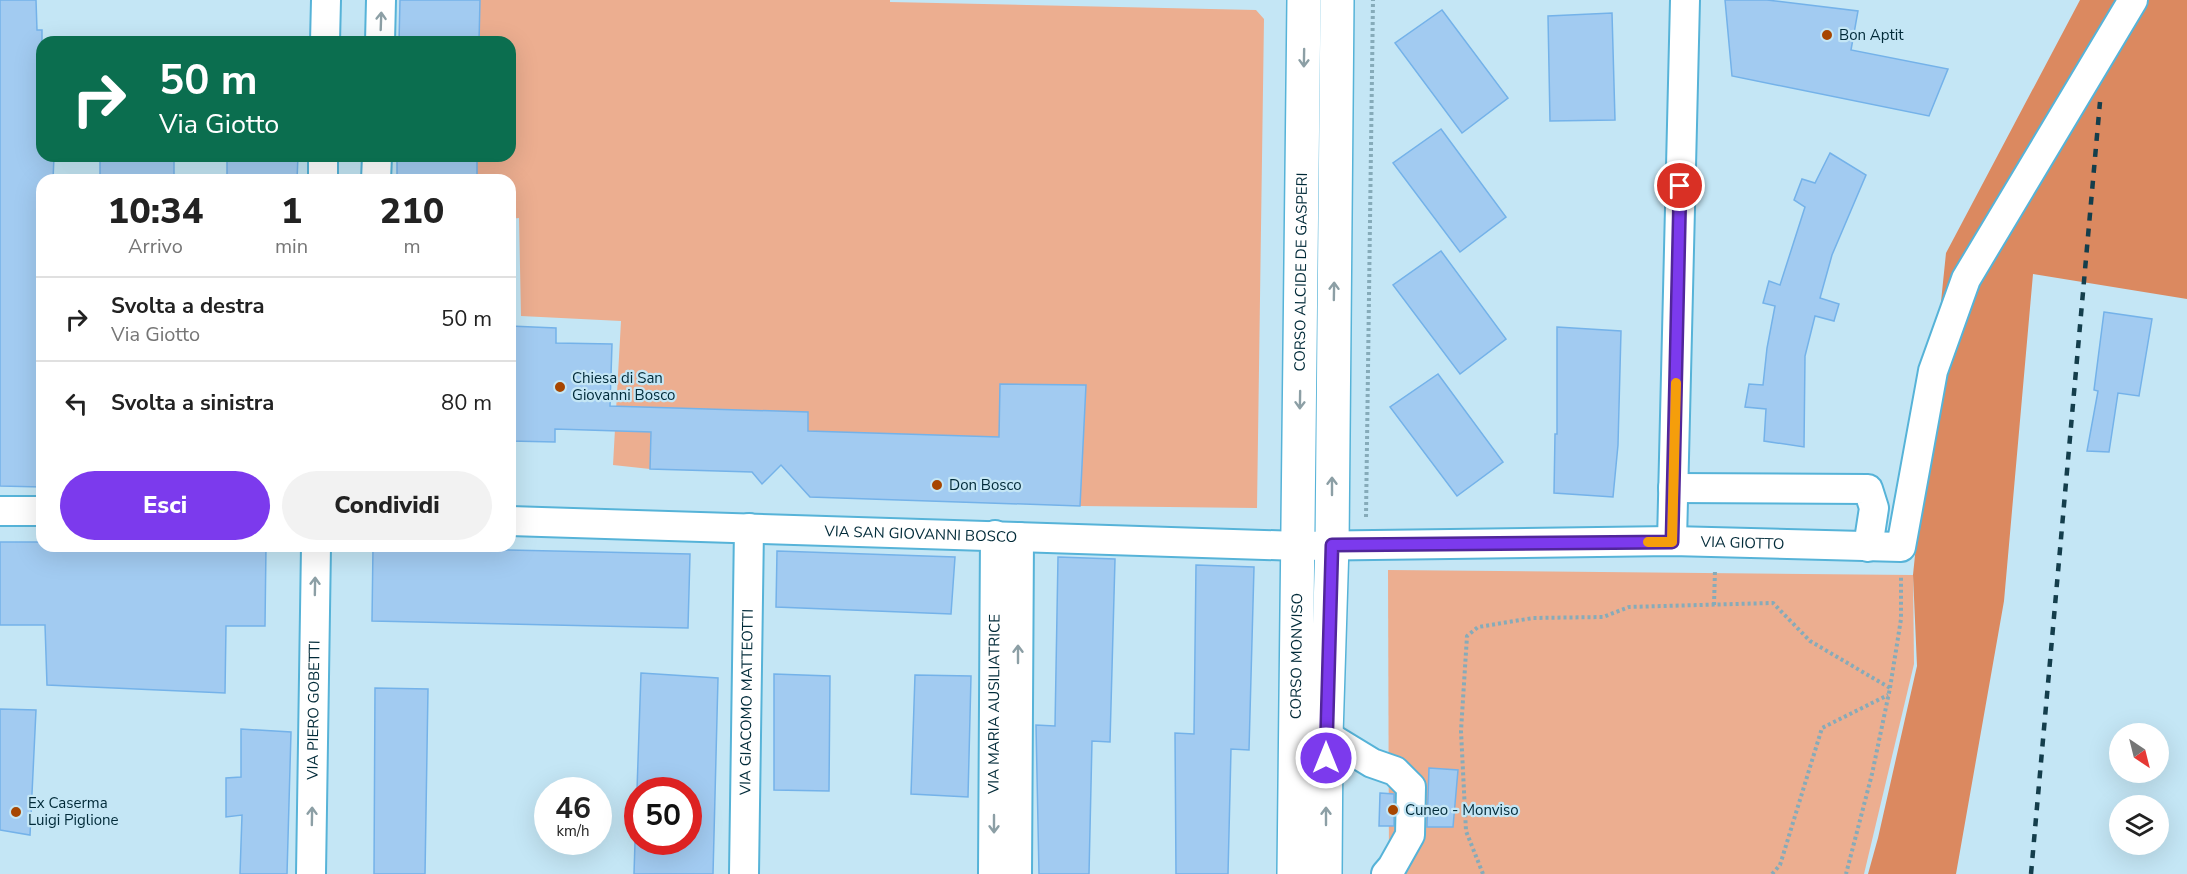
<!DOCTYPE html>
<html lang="it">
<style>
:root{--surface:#fff;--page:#f2f2f2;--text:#222;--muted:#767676;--line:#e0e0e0;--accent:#7c3aed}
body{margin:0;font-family:"Nunito Sans",sans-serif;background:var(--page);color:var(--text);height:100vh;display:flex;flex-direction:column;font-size:22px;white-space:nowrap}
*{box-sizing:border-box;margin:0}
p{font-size:20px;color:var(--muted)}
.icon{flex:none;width:33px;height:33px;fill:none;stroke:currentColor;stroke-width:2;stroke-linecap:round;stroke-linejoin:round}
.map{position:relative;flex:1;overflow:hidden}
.details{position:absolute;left:36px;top:174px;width:480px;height:378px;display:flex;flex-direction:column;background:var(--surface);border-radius:18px;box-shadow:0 6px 24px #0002}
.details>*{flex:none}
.banner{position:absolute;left:36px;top:36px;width:480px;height:126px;border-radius:18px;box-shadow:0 6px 24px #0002;background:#0b6e4f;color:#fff;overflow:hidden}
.needle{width:39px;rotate:145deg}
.fabs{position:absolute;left:2109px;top:723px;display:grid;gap:12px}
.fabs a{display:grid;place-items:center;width:60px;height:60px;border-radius:50%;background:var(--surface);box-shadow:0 6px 24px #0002;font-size:30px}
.speed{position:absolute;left:534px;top:777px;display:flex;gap:12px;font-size:30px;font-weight:700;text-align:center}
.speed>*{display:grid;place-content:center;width:78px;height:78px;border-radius:50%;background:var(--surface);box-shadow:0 6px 24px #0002;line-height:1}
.speed small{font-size:15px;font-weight:400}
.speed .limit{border:9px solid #d22;background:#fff;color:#111}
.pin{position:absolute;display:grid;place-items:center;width:51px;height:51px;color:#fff;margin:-26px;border:3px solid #fff;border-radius:50%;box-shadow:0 2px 6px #0007}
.me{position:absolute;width:66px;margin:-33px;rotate:0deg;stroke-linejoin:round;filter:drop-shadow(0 0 4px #0008)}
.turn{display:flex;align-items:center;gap:21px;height:126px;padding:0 24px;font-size:27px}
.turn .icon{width:78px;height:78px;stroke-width:2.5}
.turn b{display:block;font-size:42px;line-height:51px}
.eta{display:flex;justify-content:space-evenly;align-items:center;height:102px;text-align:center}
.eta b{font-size:36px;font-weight:800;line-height:42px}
.button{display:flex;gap:12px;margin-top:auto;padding:12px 24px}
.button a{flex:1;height:69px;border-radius:36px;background:var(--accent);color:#fff;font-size:24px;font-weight:800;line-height:69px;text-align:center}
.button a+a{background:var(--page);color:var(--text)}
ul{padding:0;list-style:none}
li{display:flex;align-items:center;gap:18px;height:84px;padding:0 24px;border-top:2px solid var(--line)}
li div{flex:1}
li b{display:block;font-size:22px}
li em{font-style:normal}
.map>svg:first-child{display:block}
.green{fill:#ecae90}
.forest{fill:#db8960}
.building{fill:#a2cbf1;stroke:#74b2e9;stroke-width:1.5}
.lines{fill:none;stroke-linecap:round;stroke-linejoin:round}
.minor-casing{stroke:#56b3d8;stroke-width:32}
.major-casing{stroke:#56b3d8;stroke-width:36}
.path{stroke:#86abb9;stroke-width:4;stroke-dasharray:3 3;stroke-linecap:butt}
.minor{stroke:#fff;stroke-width:28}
.major{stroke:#fff;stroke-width:33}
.rail{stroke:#143e4c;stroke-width:4.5;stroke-dasharray:8 8;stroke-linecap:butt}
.oneway{stroke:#8c9fa5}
.route-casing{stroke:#51269a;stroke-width:15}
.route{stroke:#7c3aed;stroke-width:10}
.slow{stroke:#f59e0b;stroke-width:10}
.poi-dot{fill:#a74600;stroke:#c4e6f5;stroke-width:2}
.labels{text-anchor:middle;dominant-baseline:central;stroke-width:4.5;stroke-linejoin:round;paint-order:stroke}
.poi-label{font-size:15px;fill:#002a38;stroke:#c4e6f5;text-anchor:start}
.street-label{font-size:15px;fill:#002a38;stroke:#c4e6f5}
</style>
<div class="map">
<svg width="2187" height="874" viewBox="0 0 2187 874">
<rect width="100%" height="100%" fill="#c4e6f5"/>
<!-- green -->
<g class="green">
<path d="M400 0H890V2L1256 10 1264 19 1257 508 1080 506 810 497 781 465 762 484 752 472 650 469 613 465 621 321 521 316 519 218 510 219V180H397V156H510V42H399Z"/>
<path d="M1388 570 1913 575 1914 664 1864 874H1389Z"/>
</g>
<!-- forest -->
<path class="forest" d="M2080 0H2187V299L2033 274 2004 601 1956 874H1868L1878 838 1917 666 1913 575 1946 253Z"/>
<!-- building -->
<g class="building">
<path d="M0 0H36L37 30H42V156H54L53 180H42V487L0 486Z"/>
<path d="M400 0H480L479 42H399Z"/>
<path d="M1725 0H1767L1858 11 1851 50 1948 69 1929 116 1732 76Z"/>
<path d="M1442 10 1508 98 1462 133 1395 43Z"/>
<path d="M1612 13 1615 120 1550 121 1548 16Z"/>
<path d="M1441 129 1506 217 1460 252 1393 163Z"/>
<path d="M1830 153 1866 175 1832 255 1820 298 1839 304 1834 321 1815 316 1805 356 1804 447 1764 441 1766 409 1745 407 1749 384 1763 385 1767 348 1775 306 1763 303 1769 281 1780 285 1805 207 1794 200 1802 179 1815 183Z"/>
<rect x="100" y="156" width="74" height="24"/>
<path d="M227 156H298L297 180H227Z"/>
<rect x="397" y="156" width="80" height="24"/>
<path d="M1441 251 1506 339 1460 374 1393 285Z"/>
<path d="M2104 312 2152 319 2139 396 2118 393 2109 452 2087 451 2098 391 2094 390Z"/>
<path d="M510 326 556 328V343L612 344 610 406 808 412V431L999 437 1000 384 1086 385 1080 506 810 497 781 465 762 484 752 472 650 469 651 432 555 429V442L510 441Z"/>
<path d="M1557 327 1621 331 1618 445 1613 497 1554 493 1555 434H1557Z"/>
<path d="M1438 374 1503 462 1457 496 1390 407Z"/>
<path d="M0 542H42V546H266L265 626H226L225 693 47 685 45 625H0Z"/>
<path d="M373 547 690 554 688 628 372 621Z"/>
<path d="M777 551 955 557 951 614 776 607Z"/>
<path d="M1058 557 1115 559 1110 742 1092 741 1089 874H1039L1036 725 1055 726Z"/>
<path d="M1196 565 1254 567 1249 750 1231 749 1228 874H1176L1175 733 1194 734Z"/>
<path d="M641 673 718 678 713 874H634L635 842H688V790H637Z"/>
<path d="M774 674 830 676 829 791 774 790Z"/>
<path d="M915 675 971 676 968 797 911 794Z"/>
<path d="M375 688 428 689 425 874H374Z"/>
<path d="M0 709 36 710 30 835 0 830Z"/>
<path d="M241 729 291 732 287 874H240L242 815 226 817V778L241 777Z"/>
<path d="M1429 768 1458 770 1453 827H1427Z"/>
<path d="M1380 793 1394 794V826H1379Z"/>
</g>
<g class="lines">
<!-- minor casing -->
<g class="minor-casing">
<g id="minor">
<path d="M325 42 326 0"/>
<path d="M380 42 381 0"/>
<path d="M323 180V156"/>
<path d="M376 180 377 156"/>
<path d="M1673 488 1868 489 1874 508 1868 547"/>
<path d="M0 511H42"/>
<path id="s1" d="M510 521 1298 546 1672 541 1901 547 1933 371 1966 279 2133 0"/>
<path d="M1672 541 1685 0"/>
<path d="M1326 735 1372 763 1395 771 1411 787 1410 835 1392 867 1386 874"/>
<path id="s2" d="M311 874 316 546"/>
<path id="s3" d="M744 874 749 528"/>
<path id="s4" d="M993 874 995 535"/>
<path d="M1017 874 1019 537"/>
</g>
</g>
<!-- major casing -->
<g class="major-casing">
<g id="major">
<path id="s5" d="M1294 874 1304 0"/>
<path d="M1325 874 1326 735 1332 545 1337 0"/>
</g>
</g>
<!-- path -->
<g class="path">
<path d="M1366 517 1373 0"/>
<path d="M1714 605 1715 570"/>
<path d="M1890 688 1901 619V576"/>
<path d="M1483 874 1466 831 1461 731 1467 636 1478 627 1533 618 1603 617 1629 607 1773 603 1810 641 1890 688 1872 774 1846 874"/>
<path d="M1772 874 1780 865 1822 728 1888 695"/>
</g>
<!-- minor -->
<use href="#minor" class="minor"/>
<!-- major -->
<use href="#major" class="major"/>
<!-- rail -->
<path class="rail" d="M2031 874 2100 102"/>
</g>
<!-- one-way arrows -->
<defs><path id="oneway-shaft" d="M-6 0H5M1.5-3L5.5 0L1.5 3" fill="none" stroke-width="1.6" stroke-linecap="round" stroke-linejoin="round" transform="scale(1.5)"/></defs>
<g class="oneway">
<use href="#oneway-shaft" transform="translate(381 21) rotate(-88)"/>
<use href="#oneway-shaft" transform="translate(1304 58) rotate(91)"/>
<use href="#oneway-shaft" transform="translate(1334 291) rotate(-89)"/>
<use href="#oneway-shaft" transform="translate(1300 400) rotate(91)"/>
<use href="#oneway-shaft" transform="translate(1332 486) rotate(-90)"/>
<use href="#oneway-shaft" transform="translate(315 586) rotate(-89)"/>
<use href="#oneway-shaft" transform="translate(1018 654) rotate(-90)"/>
<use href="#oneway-shaft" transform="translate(312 816) rotate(-89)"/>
<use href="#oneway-shaft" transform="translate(1326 816) rotate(-90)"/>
<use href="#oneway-shaft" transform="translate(994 824) rotate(90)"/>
</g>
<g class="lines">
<!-- route casing -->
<g class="route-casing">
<path id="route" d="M1326 758 1332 545 1672 542 1680 186"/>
</g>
<!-- route -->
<use href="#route" class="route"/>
<!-- slow -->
<path class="slow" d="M1648 542H1672L1676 383"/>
</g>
<!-- markers -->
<g class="poi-dot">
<circle cx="1827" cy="35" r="6"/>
<circle cx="560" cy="387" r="6"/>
<circle cx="937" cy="485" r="6"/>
<circle cx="1393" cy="810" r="6"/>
<circle cx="16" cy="812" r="6"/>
</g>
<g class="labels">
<!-- poi labels -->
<g class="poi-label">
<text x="1839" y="35">Bon Aptit</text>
<text x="572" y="378">Chiesa di San<tspan x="572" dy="17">Giovanni Bosco</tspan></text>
<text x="949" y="485">Don Bosco</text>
<text x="28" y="803">Ex Caserma<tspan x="28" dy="17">Luigi Piglione</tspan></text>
<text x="1405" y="810">Cuneo - Monviso</text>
</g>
<!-- street labels -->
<g class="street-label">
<text stroke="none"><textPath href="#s5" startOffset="602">CORSO ALCIDE DE GASPERI</textPath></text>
<text stroke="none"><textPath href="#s1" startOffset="411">VIA SAN GIOVANNI BOSCO</textPath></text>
<text stroke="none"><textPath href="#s1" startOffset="1233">VIA GIOTTO</textPath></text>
<text stroke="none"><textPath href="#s5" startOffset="218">CORSO MONVISO</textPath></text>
<text stroke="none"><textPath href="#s3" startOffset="172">VIA GIACOMO MATTEOTTI</textPath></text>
<text stroke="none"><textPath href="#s4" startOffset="170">VIA MARIA AUSILIATRICE</textPath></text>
<text stroke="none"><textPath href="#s2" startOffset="164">VIA PIERO GOBETTI</textPath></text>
</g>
</g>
</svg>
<div class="fabs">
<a><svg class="needle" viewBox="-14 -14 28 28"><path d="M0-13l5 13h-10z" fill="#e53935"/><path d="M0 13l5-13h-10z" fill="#767676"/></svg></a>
<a><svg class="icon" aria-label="layers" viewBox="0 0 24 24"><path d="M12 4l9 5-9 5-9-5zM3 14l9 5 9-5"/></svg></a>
</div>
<div class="speed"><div>46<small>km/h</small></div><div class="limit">50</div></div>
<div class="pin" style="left:1680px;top:186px;background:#d93025"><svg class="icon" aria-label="arrive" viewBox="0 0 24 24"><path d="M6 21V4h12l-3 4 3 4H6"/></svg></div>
<svg class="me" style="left:1326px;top:758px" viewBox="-20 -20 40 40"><circle r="17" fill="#7c3aed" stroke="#fff" stroke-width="3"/><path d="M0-11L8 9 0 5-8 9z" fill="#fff"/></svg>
<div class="banner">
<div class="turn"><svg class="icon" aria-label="right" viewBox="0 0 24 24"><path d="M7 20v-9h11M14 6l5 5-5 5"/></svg><div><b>50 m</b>Via Giotto</div></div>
</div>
<section class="details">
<div class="eta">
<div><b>10:34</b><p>Arrivo</p></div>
<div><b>1</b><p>min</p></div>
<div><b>210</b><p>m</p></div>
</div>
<ul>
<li><svg class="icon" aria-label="right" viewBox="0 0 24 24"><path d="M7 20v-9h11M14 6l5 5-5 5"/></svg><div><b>Svolta a destra</b><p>Via Giotto</p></div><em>50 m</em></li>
<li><svg class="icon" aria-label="left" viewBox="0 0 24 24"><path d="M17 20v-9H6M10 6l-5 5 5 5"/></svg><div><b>Svolta a sinistra</b></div><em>80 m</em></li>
</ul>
<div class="button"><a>Esci</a><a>Condividi</a></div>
</section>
</div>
